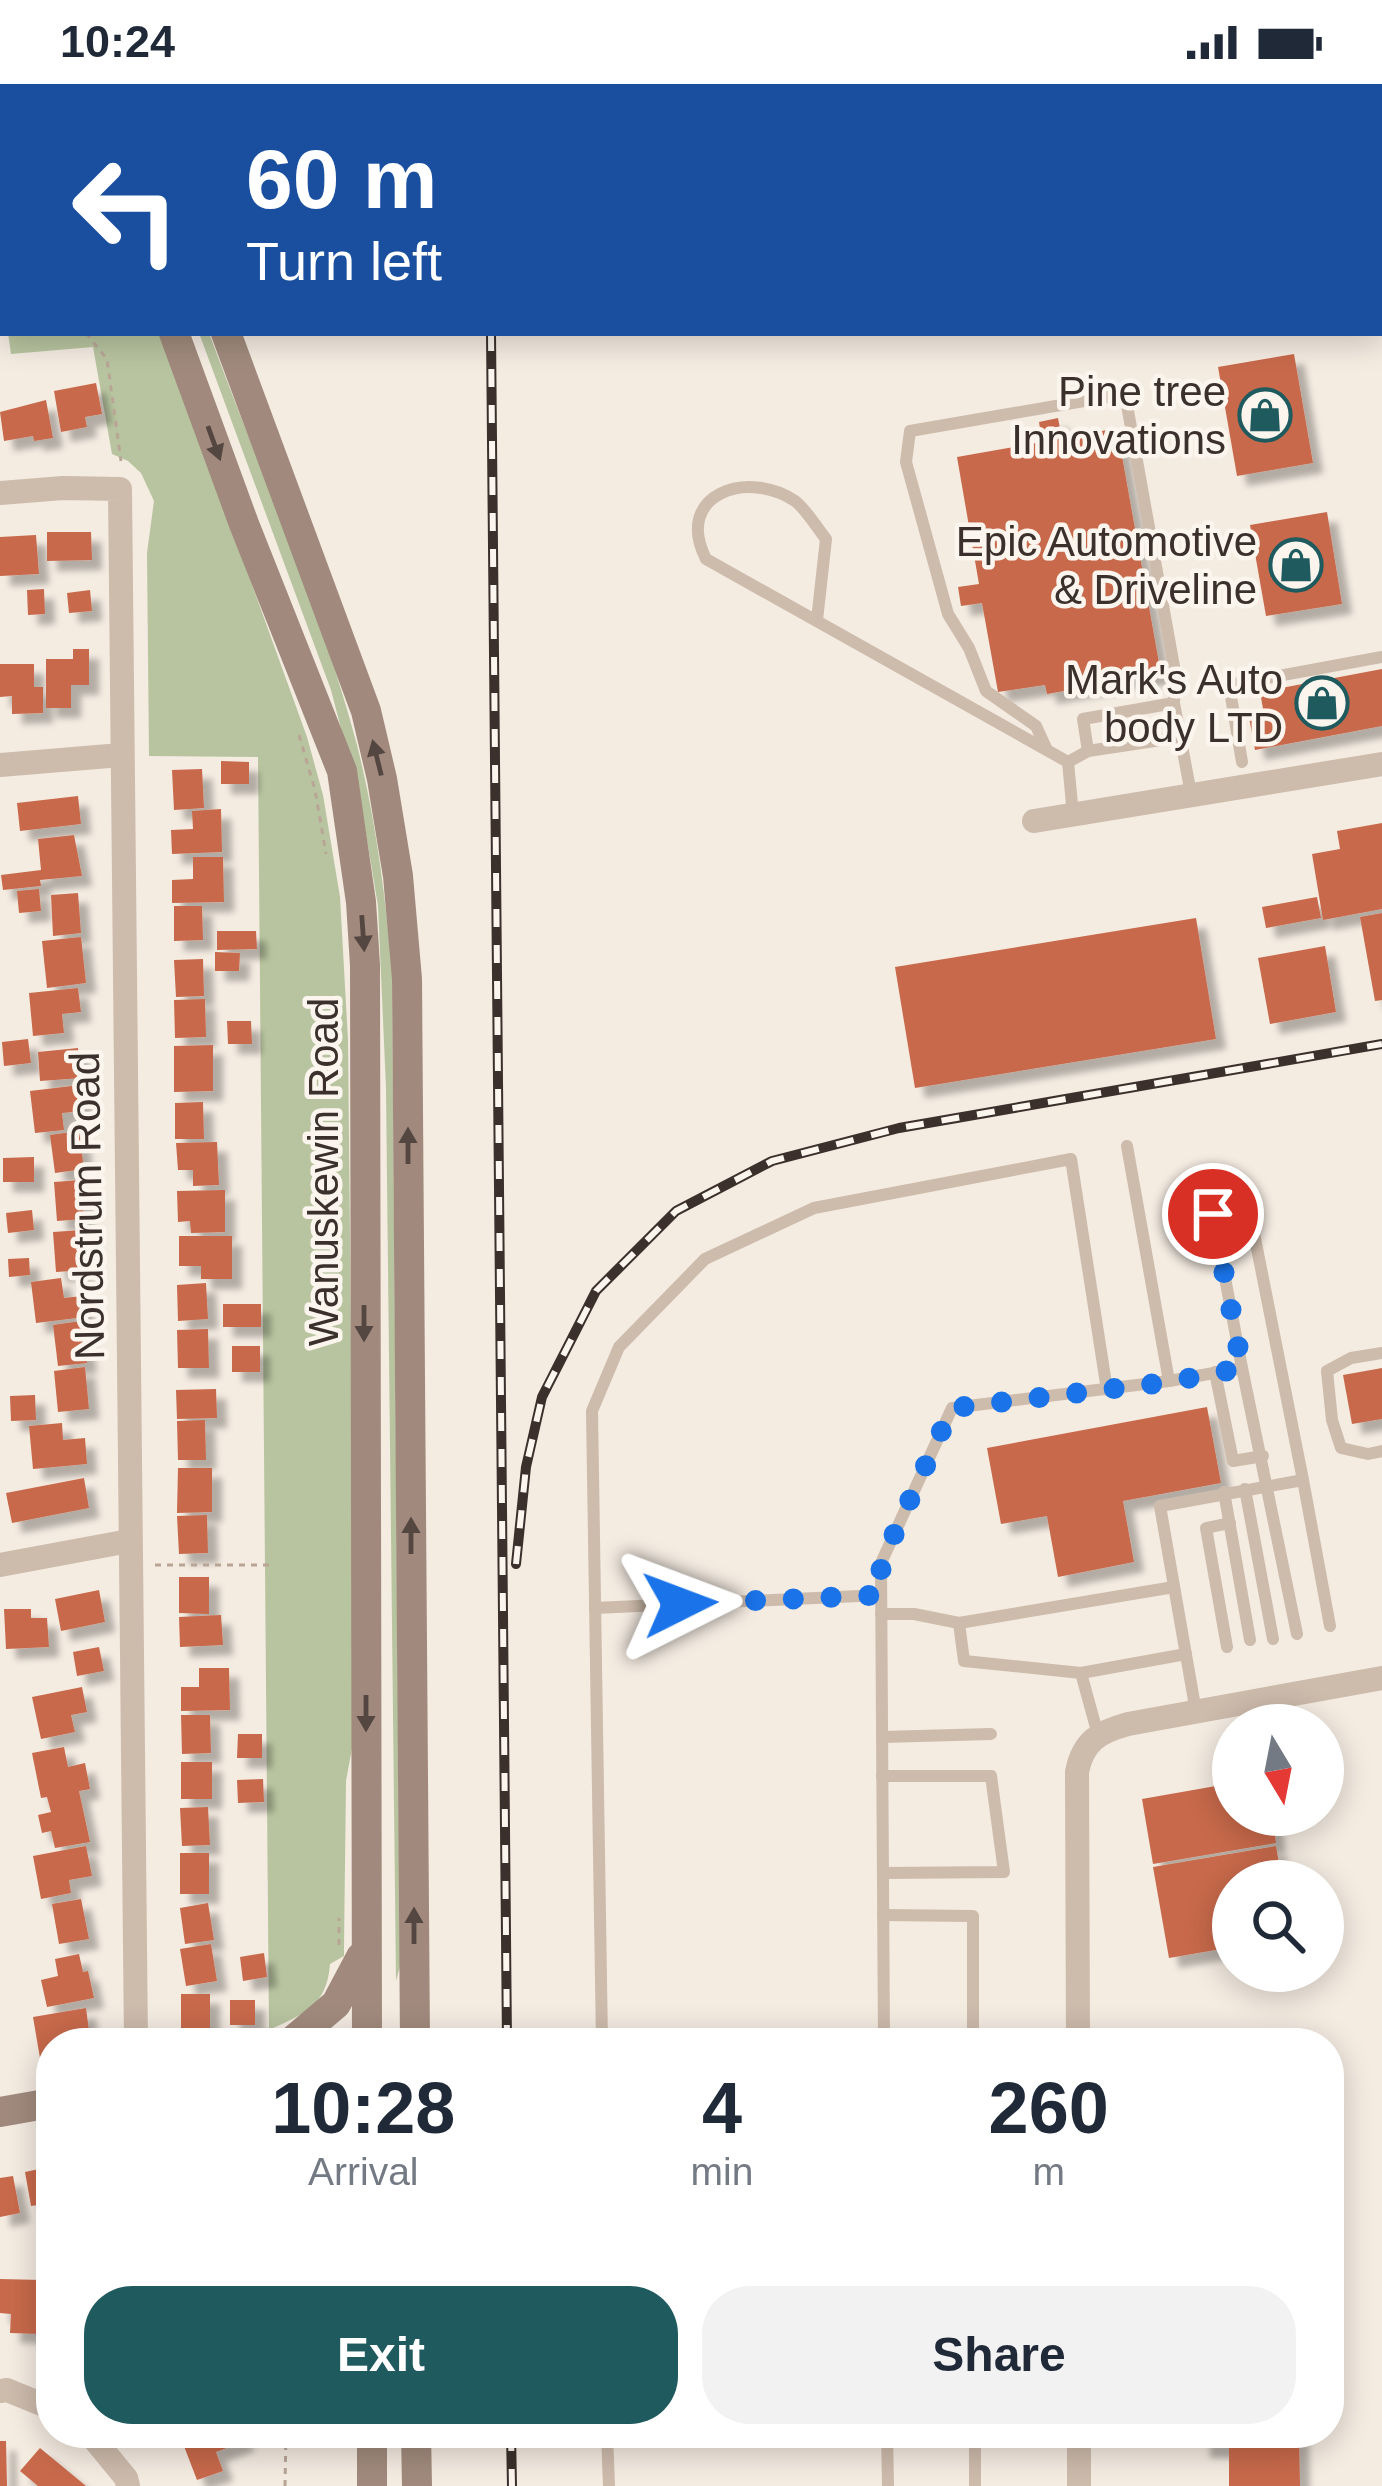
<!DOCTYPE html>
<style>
:root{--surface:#fff;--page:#f2f2f3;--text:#1f2937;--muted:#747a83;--accent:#1f5a5e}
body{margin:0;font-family:Helvetica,sans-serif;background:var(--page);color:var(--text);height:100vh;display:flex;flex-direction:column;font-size:45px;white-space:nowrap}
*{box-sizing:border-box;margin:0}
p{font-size:39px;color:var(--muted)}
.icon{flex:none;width:66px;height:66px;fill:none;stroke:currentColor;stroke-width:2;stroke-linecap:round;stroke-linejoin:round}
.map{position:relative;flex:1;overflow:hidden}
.panel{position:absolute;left:36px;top:1944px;width:1308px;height:420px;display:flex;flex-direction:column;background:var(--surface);border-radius:48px;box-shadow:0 6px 30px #0003}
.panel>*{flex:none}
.guide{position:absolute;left:0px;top:0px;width:1383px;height:252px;box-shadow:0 6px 30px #0003;background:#1a4fa0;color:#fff;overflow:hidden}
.needle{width:78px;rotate:170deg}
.controls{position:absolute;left:1212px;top:1620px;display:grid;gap:24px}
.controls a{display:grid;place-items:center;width:132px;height:132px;border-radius:50%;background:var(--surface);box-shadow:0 6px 30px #0003;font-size:60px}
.pin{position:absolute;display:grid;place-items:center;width:102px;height:102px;color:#fff;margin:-51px;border:6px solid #fff;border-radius:50%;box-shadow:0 3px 12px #0007}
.me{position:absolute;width:132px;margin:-66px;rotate:87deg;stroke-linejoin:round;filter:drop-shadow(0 0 9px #0008)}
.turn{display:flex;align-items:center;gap:42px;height:252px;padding:0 48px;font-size:54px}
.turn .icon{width:156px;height:156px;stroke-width:2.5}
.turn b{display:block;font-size:84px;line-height:102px}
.eta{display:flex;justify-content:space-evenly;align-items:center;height:204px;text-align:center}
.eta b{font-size:72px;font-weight:600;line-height:84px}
.primary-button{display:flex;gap:24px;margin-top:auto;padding:24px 48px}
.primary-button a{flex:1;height:138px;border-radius:48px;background:var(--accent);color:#fff;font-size:48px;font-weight:600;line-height:138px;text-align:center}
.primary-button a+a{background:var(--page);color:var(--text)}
.status{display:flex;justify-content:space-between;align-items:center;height:84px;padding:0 60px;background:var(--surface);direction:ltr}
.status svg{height:33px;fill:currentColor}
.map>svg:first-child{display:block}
.green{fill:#b8c4a0}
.building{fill:#c8694b;filter:url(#shadow)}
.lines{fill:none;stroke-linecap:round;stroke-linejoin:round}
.path{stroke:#b9a596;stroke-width:3;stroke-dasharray:6 6;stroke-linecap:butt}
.lane{stroke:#cdbbac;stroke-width:12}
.street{stroke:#cdbbac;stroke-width:24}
.secondary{stroke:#a18a7d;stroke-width:30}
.rail-casing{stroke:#3b302b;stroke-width:10}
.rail{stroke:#fbf5ee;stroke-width:6;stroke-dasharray:18;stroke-linecap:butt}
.oneway{fill:#544640}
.route{stroke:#1a73e8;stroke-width:21;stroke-dasharray:0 37.8}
.labels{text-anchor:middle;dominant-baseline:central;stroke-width:9;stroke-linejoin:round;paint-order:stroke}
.poi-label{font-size:42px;fill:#3b302b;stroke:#fbf5ee;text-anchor:end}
.street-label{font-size:42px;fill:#3b302b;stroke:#fbf5ee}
</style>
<div class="status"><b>10:24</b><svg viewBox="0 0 49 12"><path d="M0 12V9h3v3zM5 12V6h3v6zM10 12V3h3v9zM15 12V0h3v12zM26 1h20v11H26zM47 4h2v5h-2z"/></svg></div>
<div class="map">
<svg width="1382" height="2402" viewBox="0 0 1382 2402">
<defs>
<filter id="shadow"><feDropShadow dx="10" dy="10" stdDeviation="3" flood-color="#0004"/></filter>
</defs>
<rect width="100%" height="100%" fill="#f4ebe1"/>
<!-- green -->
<g class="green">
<path d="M8 249H161L307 653 323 711 340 813 348 956 355 1648 346 1697 344 1863V1872L330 1880C327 1922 304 1930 269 1946L258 673 149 672 147 469 154 417 141 389 128 377 112 370 93 263 11 270Z"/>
<path d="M199 249H209C259 385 320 521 357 661 376 736 385 810 392 886L400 1882 396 1897 386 1004 378 822 362 725 331 606Z"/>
</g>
<!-- building -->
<g class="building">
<path d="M1294 270 1313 379 1237 392 1218 283Z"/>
<path d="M96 299 102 330 85 333 87 343 61 348 54 307Z"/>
<path d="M46 316 53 354 34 357 33 352 4 357 0 328Z"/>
<path d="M1058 334 1062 355 1117 344 1161 590 1047 610 1045 601 998 608 982 519 961 522 958 503 979 500 957 373 1042 358 1039 338Z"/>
<path d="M1327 428 1342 520 1266 532 1250 441Z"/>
<path d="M47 448H91L92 476 47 477Z"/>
<path d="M36 451 39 490 0 492V453Z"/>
<path d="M44 505 45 530 28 531 27 506Z"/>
<path d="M90 506 92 527 69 529 67 509Z"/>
<path d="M73 565H89V601H71V624H46V575H73Z"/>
<path d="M0 580H34V603H43V629L12 630V612L0 613Z"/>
<path d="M1382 585V642L1255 666 1249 633 1264 630 1260 608Z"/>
<path d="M221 677 249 678V700H221Z"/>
<path d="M202 685 204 724 174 726 172 686Z"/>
<path d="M78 712 81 740 20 747 17 719Z"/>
<path d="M221 725 222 768 172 770 171 746 193 745 192 727Z"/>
<path d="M1382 739V825L1323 836 1312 770 1340 765 1337 747Z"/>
<path d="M74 751 82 792 40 796 41 802 3 806 1 791 41 786 38 755Z"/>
<path d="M193 773H223L224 818 172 819V796L193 795Z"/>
<path d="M39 805 41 827 19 829 17 807Z"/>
<path d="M78 809 81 849 53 852 51 811Z"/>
<path d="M1317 813 1321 834 1266 844 1262 823Z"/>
<path d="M174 822H202L203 856 174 857Z"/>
<path d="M1382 829V916L1375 917 1360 833Z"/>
<path d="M1196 834 1216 955 915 1004 895 883Z"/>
<path d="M217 847H256L257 865 217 866Z"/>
<path d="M81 853 86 899 47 904 42 857Z"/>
<path d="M1325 862 1336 928 1270 940 1258 874Z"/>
<path d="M215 868 240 869 239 887H215Z"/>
<path d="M203 875 204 912 176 913 174 876Z"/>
<path d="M78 904 81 928 62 930 64 949 33 952 29 909Z"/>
<path d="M205 915 206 953 175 954 174 916Z"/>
<path d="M227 937H251L252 960H228Z"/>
<path d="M28 955 31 979 4 982 2 958Z"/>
<path d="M213 961V1007L174 1008V962Z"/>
<path d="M78 964 81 994 40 997 38 968Z"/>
<path d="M80 1001 83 1027 62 1029 64 1046 35 1049 30 1007Z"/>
<path d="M203 1018 204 1055H175V1019Z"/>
<path d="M79 1047 84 1085 55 1089 50 1051Z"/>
<path d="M217 1058 219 1101 193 1102V1086H178L176 1059Z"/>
<path d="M34 1073V1098H3V1074Z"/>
<path d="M81 1096 84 1135 57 1137 54 1098Z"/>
<path d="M225 1106V1148L191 1149 190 1137 178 1138 177 1107Z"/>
<path d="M32 1126 34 1146 8 1149 6 1129Z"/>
<path d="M82 1146 86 1186 56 1188 53 1148Z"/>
<path d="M179 1152H232V1195H201V1182H179Z"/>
<path d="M29 1174 30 1191 9 1193 8 1175Z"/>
<path d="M61 1194 64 1214 82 1212 85 1233 36 1239 31 1198Z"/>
<path d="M206 1199 208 1235 178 1237 177 1201Z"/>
<rect x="223" y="1220" width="38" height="23"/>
<path d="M81 1237 87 1279 58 1282 53 1241Z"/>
<path d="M208 1245 209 1284H178L177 1246Z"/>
<rect x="232" y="1262" width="28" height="26"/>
<path d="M85 1283 89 1325 58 1328 54 1287Z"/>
<path d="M1382 1284V1335L1352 1340 1343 1291Z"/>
<path d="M216 1305 217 1334 177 1335 176 1306Z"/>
<path d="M35 1311 36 1336 11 1337 10 1312Z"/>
<path d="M1207 1323 1221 1399 1123 1417 1134 1478 1058 1493 1047 1432 1001 1440 987 1364Z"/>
<path d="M205 1336 206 1376H178L177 1337Z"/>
<path d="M62 1339 63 1356 85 1354 87 1380 33 1385 29 1342Z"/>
<path d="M178 1384H212V1428L177 1429Z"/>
<path d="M84 1394 89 1424 12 1439 6 1409Z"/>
<path d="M207 1431 208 1469 179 1470 177 1432Z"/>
<path d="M179 1493H209V1530L179 1529Z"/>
<path d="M99 1506 105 1538 61 1547 55 1515Z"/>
<path d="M4 1525H31V1534H47L49 1563 6 1565Z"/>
<path d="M221 1531 223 1561 180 1563 179 1533Z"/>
<path d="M99 1563 104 1587 77 1592 73 1568Z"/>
<path d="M199 1584H229L230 1626 181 1627V1603H199Z"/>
<path d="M82 1603 87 1628 71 1631 75 1648 41 1655 32 1613Z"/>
<path d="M181 1631H210L211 1669 182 1670Z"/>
<path d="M238 1650H262V1674H237Z"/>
<path d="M64 1663 68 1683 85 1679 90 1705 79 1707 90 1758 55 1764 51 1747 42 1749 38 1731 51 1728 47 1713 41 1714 32 1669Z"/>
<rect x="181" y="1678" width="31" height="37"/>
<path d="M263 1695 264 1718 238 1719 237 1696Z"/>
<path d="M1233 1699V1731H1272L1276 1759 1153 1780 1142 1715Z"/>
<path d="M208 1723 210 1761 182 1762 180 1724Z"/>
<path d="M86 1762 92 1792 69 1796 71 1809 41 1815 33 1772Z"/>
<path d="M1276 1762 1282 1797H1233V1863L1169 1874 1153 1783Z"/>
<rect x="180" y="1769" width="29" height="41"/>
<path d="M81 1815 89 1855 59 1860 52 1820Z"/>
<path d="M208 1819 214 1856 185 1860 180 1824Z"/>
<path d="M211 1860 217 1897 186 1902 180 1865Z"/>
<path d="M264 1869 267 1893 243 1897 240 1873Z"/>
<path d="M79 1870 83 1888 88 1887 94 1914 47 1923 41 1896 58 1892 55 1875Z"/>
<rect x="181" y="1910" width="29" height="38"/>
<rect x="230" y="1916" width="25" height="25"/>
<path d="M86 1924 90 1954 51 1959V1979L41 1980 33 1933Z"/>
<path d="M51 2073V2130L40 2132 38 2121 31 2122 25 2088 44 2084 42 2074Z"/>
<path d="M13 2092 20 2129 0 2133V2094Z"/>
<path d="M0 2195 42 2196 40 2250 10 2249 11 2230 0 2229Z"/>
<path d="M190 2349H241L245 2357 216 2368 223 2387 197 2396 182 2357 192 2353Z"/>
<path d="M1200 2349H1299L1300 2402H1229V2364H1200Z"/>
<path d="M0 2357H6L7 2402H0Z"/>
<path d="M40 2364 86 2402H38L20 2387Z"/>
</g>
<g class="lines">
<!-- path -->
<g class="path">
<path d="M0 48 3 57"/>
<path d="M86 249 107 275 121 377"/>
<path d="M299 651 315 706 326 770"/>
<path d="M155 1481H269"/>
<path d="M339 1861V1834"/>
<path d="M285 2402 286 2349"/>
</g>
<!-- lane -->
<g class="lane">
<path d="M1269 3 1271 0"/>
<path d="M1380 216H1382"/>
<path d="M817 536 826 455C817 444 806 425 795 417 748 385 673 410 706 475L1068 678"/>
<path d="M1181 653 1088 667 1083 635 1174 619 1191 710"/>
<path d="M1046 664 1036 642 986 607 969 564 948 530 906 378 910 347 1125 310 1175 588 1174 619"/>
<path d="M1242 678 1229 601 1382 573"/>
<path d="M1073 731 1068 678 1088 667"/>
<path d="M1127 1062 1169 1297"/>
<path d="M1382 1269 1351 1274 1327 1287 1332 1336 1341 1364 1368 1370 1382 1367"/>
<path d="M1242 1284 1297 1550"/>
<path d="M1215 1288 1233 1377 1263 1372"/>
<path d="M1245 1405 1273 1555"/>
<path d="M1224 1408 1250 1556"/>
<path d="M595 1524 881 1511"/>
<path d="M881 1530H914L959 1539"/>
<path d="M1227 1563 1206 1444 1230 1439"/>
<path d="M1081 1589 1186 1570"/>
<path d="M1196 1628 1160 1422 1303 1396 1330 1542"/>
<path d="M1098 1651 1081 1589 964 1577 959 1539 1174 1503"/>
<path d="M882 1653 991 1650"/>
<path d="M882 1692H991L1004 1788 883 1789"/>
<path d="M883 1831 973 1832V1959"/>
<path d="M602 1959 592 1327 619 1263 705 1175 814 1124 1071 1075 1107 1306"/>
<path d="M884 1959 881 1479 952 1324 1169 1297 1242 1284 1213 1130 1249 1124 1303 1396"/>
<path d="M607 2349 609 2402"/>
<path d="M887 2349 888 2402"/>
<path d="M975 2349V2402"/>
</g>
<!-- street -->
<g class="street">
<path d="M0 409 63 404 120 405 136 1959"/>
<path d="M0 681 121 671"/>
<path d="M1034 737 1382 680"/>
<path d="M0 1481 129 1457"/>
<path d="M1078 1959 1077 1688C1083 1657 1099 1648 1128 1640L1382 1594"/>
<path d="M0 2307 7 2306 51 2324"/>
<path d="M89 2349 126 2394 128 2402"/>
<path d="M1079 2349V2402"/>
</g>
<!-- secondary -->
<g class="secondary">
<path d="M83 0 84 3"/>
<path d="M133 0 134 3"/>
<path d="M1353 0V3"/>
<path d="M1380 155 1382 166"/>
<path d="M174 249 244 440 342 687 361 818 365 881 367 1959"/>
<path d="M226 249 366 627 382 695 398 792 407 895 415 1959"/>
<path d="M290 1959 336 1920 361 1873"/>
<path d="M0 2028 51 2019"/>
<path d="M372 2349V2402"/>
<path d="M416 2349 417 2402"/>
</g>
<!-- rail casing -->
<g class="rail-casing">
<g id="rail">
<path d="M489 0V3"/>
<path d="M491 249 507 1959"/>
<path d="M516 1480 526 1383 542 1313 596 1207 676 1127 772 1077 899 1044 1382 960"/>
<path d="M511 2349 512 2402"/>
</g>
</g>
<!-- rail -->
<use href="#rail" class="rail"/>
</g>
<!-- one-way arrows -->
<defs><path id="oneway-solid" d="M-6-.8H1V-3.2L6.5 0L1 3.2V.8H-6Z" transform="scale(3)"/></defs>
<g class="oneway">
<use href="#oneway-solid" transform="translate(214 359) rotate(70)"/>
<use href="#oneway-solid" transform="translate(377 674) rotate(-104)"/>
<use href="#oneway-solid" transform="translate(363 849) rotate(86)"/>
<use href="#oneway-solid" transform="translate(408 1062) rotate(-90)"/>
<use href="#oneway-solid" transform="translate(364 1239) rotate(90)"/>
<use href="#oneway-solid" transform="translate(411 1452) rotate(-90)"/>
<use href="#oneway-solid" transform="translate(366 1629) rotate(90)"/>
<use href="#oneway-solid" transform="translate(414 1842) rotate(-90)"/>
</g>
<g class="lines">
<!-- route -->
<path class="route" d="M680 1520 881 1511V1479L952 1324 1169 1298 1242 1284 1213 1130"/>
</g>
<!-- icons -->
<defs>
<g id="shop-ring" transform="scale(2.7)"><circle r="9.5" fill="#fbf5ee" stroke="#1f5a5e" stroke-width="1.5"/><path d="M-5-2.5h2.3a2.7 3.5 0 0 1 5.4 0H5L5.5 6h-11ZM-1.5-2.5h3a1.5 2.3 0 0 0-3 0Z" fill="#1f5a5e"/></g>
</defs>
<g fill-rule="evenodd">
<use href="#shop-ring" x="1265" y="331"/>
<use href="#shop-ring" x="1296" y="481"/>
<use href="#shop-ring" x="1322" y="619"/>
</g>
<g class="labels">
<!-- poi labels -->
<g class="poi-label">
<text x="1226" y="307">Pine tree<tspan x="1226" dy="48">Innovations</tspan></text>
<text x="1257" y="457">Epic Automotive<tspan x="1257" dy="48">&amp; Driveline</tspan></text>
<text x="1283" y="595">Mark's Auto<tspan x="1283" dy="48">body LTD</tspan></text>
</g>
<!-- street labels -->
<g class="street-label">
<text transform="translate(323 1088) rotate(-90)">Wanuskewin Road</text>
<text transform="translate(87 1122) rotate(-91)">Nordstrum Road</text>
</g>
</g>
</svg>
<div class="controls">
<a><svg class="needle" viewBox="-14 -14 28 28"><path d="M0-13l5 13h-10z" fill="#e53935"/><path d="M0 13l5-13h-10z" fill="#747a83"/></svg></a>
<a><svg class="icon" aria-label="search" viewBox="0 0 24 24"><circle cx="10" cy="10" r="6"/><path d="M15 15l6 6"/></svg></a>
</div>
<div class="pin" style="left:1213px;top:1130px;background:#d93025"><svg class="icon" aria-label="arrive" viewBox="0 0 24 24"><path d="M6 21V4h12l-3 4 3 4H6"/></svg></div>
<svg class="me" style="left:680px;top:1520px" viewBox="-20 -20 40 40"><path d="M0-17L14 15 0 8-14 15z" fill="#1a73e8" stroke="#fff" stroke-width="4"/></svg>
<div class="guide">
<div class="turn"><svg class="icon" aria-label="left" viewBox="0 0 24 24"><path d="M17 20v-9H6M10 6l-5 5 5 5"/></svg><div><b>60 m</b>Turn left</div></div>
</div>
<section class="panel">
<div class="eta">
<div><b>10:28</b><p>Arrival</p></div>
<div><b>4</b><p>min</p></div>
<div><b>260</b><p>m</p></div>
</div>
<div class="primary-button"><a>Exit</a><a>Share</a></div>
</section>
</div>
